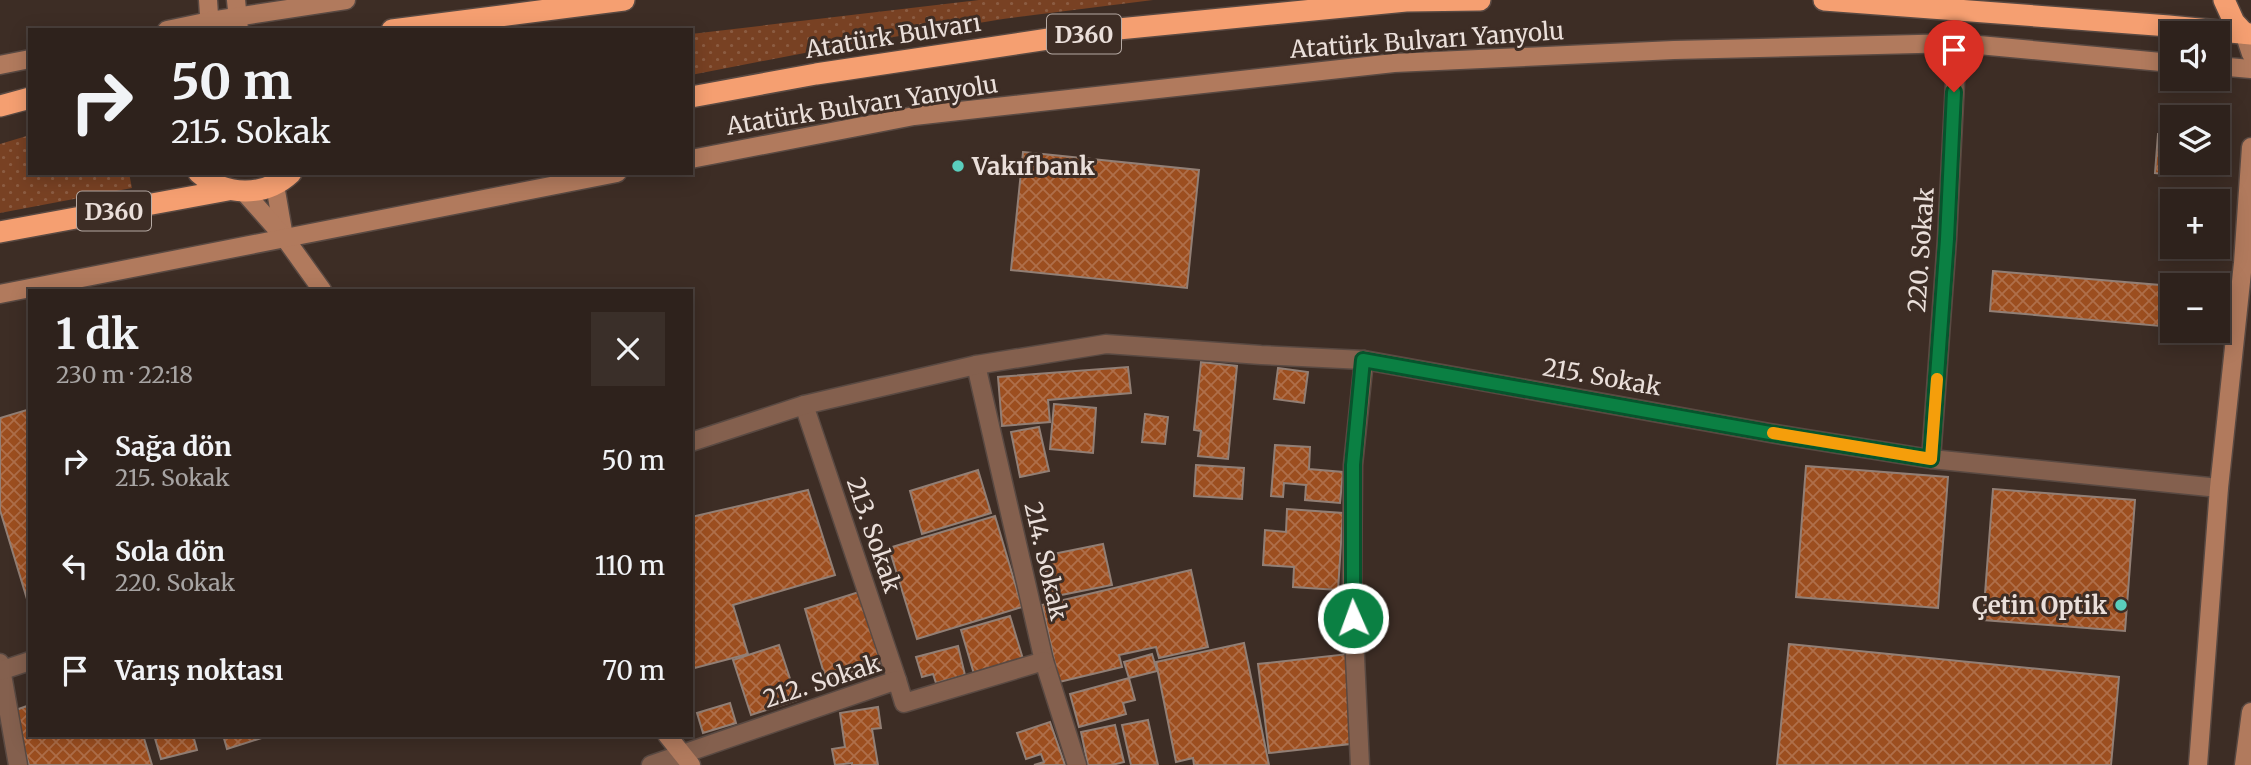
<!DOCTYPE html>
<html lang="tr">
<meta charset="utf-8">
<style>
:root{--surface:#2e221c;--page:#3a2f29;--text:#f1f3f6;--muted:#a7a4a3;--line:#493f3b}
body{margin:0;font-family:Merriweather,serif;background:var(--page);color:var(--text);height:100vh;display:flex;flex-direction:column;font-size:26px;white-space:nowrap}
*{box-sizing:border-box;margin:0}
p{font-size:23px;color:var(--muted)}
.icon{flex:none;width:38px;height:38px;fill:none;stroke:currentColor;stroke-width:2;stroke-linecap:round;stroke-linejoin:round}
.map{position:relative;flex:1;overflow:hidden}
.sheet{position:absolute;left:28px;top:289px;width:665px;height:448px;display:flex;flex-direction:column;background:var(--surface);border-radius:0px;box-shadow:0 4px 18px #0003,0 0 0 2px var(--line)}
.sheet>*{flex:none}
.guide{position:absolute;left:28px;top:28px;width:665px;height:147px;border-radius:0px;box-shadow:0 4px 18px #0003,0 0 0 2px var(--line);background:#2e221c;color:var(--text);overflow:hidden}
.controls{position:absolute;left:2160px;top:21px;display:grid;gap:14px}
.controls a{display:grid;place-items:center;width:70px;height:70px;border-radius:0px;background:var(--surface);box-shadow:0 4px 18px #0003,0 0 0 2px var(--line);font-size:35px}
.pin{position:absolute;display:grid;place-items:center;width:60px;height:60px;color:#fff;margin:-72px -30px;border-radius:50% 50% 50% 0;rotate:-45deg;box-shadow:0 0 7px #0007}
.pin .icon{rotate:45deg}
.me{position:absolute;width:77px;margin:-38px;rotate:358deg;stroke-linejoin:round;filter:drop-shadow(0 0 5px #0008)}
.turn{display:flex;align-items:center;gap:24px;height:147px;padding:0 28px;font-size:32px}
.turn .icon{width:91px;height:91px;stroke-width:2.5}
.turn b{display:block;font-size:49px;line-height:60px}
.round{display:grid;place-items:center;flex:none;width:74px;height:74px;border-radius:0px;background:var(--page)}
.summary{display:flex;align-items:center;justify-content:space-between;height:119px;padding:0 28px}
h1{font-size:42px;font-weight:700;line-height:52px}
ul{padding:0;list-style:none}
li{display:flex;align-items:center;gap:21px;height:105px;padding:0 28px}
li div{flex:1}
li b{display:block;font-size:26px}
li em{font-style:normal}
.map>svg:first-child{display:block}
.grass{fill:url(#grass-dots)}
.building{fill:url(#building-cross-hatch);stroke:#927f75;stroke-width:2}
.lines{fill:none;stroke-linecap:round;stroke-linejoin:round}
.street-casing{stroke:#594942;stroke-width:21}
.secondary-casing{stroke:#594942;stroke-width:21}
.highway-casing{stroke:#594942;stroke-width:24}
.street{stroke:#84604e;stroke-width:18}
.secondary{stroke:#b17a5d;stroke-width:18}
.highway{stroke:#f59f71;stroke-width:21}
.route-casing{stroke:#07532c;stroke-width:18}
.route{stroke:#0b8043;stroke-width:12}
.slow{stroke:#f59e0b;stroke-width:12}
.poi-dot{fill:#5acebd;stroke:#3d2d25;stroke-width:2.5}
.labels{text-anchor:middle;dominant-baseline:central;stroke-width:6;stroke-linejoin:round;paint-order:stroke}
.shield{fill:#3d2d25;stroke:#b6aaa4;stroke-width:2}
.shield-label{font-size:23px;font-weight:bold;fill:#eadfda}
.street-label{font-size:24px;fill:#eadfda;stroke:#3d2d25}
.poi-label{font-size:24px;font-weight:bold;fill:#eadfda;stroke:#3d2d25;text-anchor:start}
</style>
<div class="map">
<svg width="2251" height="765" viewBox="0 0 2251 765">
<defs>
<pattern id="grass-dots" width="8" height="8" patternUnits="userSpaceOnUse" patternTransform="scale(1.75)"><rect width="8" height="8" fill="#784123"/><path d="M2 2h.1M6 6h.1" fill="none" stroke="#8b5c42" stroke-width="1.8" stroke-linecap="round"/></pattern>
<pattern id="building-cross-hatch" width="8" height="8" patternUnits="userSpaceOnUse" patternTransform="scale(1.75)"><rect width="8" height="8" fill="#9c4e1f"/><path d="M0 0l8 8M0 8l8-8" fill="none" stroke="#af6f4a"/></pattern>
</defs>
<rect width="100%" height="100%" fill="#3d2d25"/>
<!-- grass -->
<g class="grass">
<path d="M979 0H1153L1003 19 851 44 691 75V34Z"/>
<path d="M30 135V173H129L132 188 0 213V144Z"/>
</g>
<!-- building -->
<g class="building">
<path d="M2158 134 2172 135V163H2177V175L2155 173Z"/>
<path d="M1023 152 1199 170 1187 288 1011 270Z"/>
<path d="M1993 271 2172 286V327L1990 311Z"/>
<path d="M1201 362 1237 366 1228 459 1198 456 1201 431 1194 430Z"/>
<path d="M1128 367 1131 393 1048 400 1050 422 1002 426 998 377Z"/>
<path d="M1278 368 1308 372 1304 403 1274 399Z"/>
<path d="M1054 404 1096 408 1093 453 1050 449Z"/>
<path d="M30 409V609L0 510V418Z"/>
<path d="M1145 414 1168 417 1165 444 1142 442Z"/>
<path d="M1039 427 1049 471 1020 477 1011 432Z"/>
<path d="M1275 445 1310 447 1309 469 1343 472 1340 503 1305 500 1306 485 1284 483 1283 497 1271 496Z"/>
<path d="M1196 465 1244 468 1242 499 1194 496Z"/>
<path d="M1806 466 1948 477 1938 608 1796 597Z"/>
<path d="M978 470 991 513 922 534 910 491Z"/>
<path d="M1993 489 2135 500 2125 631 1983 620Z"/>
<path d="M808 490 835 575 733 605 748 654 691 669V517Z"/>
<path d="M1287 509 1343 513 1338 590 1293 587 1294 567 1263 565 1265 530 1286 532Z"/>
<path d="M995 516 1022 607 917 639 889 548Z"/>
<path d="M1103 544 1112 585 1051 597 1043 556Z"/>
<path d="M1191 570 1208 647 1159 658 1156 647 1119 655 1122 667 1059 682 1042 605Z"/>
<path d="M859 592 881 663 826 680 805 609Z"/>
<path d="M1010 616 1023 659 974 674 961 630Z"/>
<path d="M1244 643 1269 765H1194L1193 758 1176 762 1156 662Z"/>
<path d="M1789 644 2119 677 2111 765H1777Z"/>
<path d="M779 645 797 700 751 715 733 660Z"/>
<path d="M958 646 965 675 936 683 933 674 922 677 916 657Z"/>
<path d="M1152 654 1157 671 1129 678 1124 662Z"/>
<path d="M1348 654 1359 743 1269 753 1258 664Z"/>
<path d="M1129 678 1135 700 1123 703 1126 714 1079 727 1070 694Z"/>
<path d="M730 703 736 723 703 733 697 713Z"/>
<path d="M30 705V735H143L152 765H29L13 711Z"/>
<path d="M878 707 881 728 872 729 878 765H852V763L835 765 832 749 845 747 840 713Z"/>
<path d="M1148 720 1158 765H1131L1122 725Z"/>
<path d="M1050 722 1065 765H1034L1044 762 1041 754 1026 759 1017 733Z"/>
<path d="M1115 725 1124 762 1112 765H1088L1081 732Z"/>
<path d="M154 735H193L197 750 161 759Z"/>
<path d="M223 735H271L227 749Z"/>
</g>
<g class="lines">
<!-- street casing -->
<g class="street-casing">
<g id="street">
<path d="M976 365 1044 661 1077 765"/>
<path d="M804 405 897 680"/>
<path d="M691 442 804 405 976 365 1106 344 1261 355 1364 360 1770 433 1931 459 2219 488"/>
<path d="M1931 459 1947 239 1957 43"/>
<path d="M0 663 18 765"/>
<path d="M0 671 30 661"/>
<path d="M651 765 897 680 904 703 1044 661"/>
<path d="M1360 765 1352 593 1353 465 1364 360"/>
</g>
</g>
<!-- secondary casing -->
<g class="secondary-casing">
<g id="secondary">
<path d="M208 0 210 30"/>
<path d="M236 0 239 30"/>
<path d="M167 30 210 21 346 0"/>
<path d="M2244 33 2251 54"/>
<path d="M0 65 30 59"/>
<path d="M2217 66 2251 69"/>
<path d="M691 159 914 116 1394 63 1674 50 1957 43 2172 63"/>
<path d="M275 185 284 237"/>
<path d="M244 192 284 237 322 290"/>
<path d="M0 294 617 173"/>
<path d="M667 735 691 765"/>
<path d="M2198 765 2219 488 2243 263 2251 147"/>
<path d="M2244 765 2251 712"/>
</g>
</g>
<!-- highway casing -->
<g class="highway-casing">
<g id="highway">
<path d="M1824 0 2169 26 2251 34"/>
<path d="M2224 0 2234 22 2244 33"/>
<path d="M392 30 624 0"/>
<path d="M691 97 816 74 1108 30 1406 1 1480 0"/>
<path d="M0 106 30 98"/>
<path d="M199 173C225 196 264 198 291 173"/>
<path d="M0 232 228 190"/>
</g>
</g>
<!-- street -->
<use href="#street" class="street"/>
<!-- secondary -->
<use href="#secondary" class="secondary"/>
<!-- highway -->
<use href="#highway" class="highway"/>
</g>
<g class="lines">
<!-- route casing -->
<g class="route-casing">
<path id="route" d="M1353 618V465L1363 360 1770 433 1931 459 1947 239 1954 92"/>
</g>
<!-- route -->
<use href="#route" class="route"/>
<!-- slow -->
<path class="slow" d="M1773 433 1931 459 1937 379"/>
</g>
<!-- markers -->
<g class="poi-dot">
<circle cx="958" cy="166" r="7"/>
<circle cx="2121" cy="605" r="7"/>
</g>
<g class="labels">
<!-- shield labels -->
<g class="shield">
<rect x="1047" y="14.5" width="74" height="39" rx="5"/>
<rect x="77" y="191.5" width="74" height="39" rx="5"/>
</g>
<g class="shield-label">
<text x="1084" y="34">D360</text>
<text x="114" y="211">D360</text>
</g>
<!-- street labels -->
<g class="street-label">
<text transform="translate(893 36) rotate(-9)">Atatürk Bulvarı</text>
<text transform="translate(1427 40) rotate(-4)">Atatürk Bulvarı Yanyolu</text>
<text transform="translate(862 105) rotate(-9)">Atatürk Bulvarı Yanyolu</text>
<text transform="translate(1921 250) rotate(-86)">220. Sokak</text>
<text transform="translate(1602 377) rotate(10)">215. Sokak</text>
<text transform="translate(874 535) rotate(71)">213. Sokak</text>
<text transform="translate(1046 561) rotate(77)">214. Sokak</text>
<text transform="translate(822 681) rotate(-18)">212. Sokak</text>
</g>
<!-- poi labels -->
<g class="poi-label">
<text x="972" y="166">Vakıfbank</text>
<text x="2107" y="605" text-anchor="end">Çetin Optik</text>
</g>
</g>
</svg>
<div class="controls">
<a><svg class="icon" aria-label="sound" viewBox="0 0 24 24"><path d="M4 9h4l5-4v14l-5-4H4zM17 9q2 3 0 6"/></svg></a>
<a><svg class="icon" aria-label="layers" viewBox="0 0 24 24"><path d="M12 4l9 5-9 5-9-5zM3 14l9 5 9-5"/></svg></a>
<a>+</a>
<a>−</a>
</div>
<div class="pin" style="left:1954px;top:92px;background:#d93025"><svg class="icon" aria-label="arrive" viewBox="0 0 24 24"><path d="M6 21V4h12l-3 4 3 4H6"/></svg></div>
<svg class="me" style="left:1353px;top:618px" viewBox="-20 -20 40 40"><circle r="17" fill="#0b8043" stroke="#fff" stroke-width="3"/><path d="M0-11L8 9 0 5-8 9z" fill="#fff"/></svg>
<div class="guide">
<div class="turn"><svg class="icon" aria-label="right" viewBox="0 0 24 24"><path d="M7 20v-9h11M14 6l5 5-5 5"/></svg><div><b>50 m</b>215. Sokak</div></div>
</div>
<section class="sheet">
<div class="summary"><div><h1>1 dk</h1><p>230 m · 22:18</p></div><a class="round"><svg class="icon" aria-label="close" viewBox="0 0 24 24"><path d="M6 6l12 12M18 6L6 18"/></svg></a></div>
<ul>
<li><svg class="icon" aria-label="right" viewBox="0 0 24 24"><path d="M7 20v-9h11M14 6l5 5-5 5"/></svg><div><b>Sağa dön</b><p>215. Sokak</p></div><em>50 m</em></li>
<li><svg class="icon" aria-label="left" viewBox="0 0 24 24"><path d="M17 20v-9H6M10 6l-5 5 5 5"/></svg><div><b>Sola dön</b><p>220. Sokak</p></div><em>110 m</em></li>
<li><svg class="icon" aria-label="arrive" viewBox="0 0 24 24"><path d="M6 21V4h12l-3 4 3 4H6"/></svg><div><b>Varış noktası</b></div><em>70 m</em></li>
</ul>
</section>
</div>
